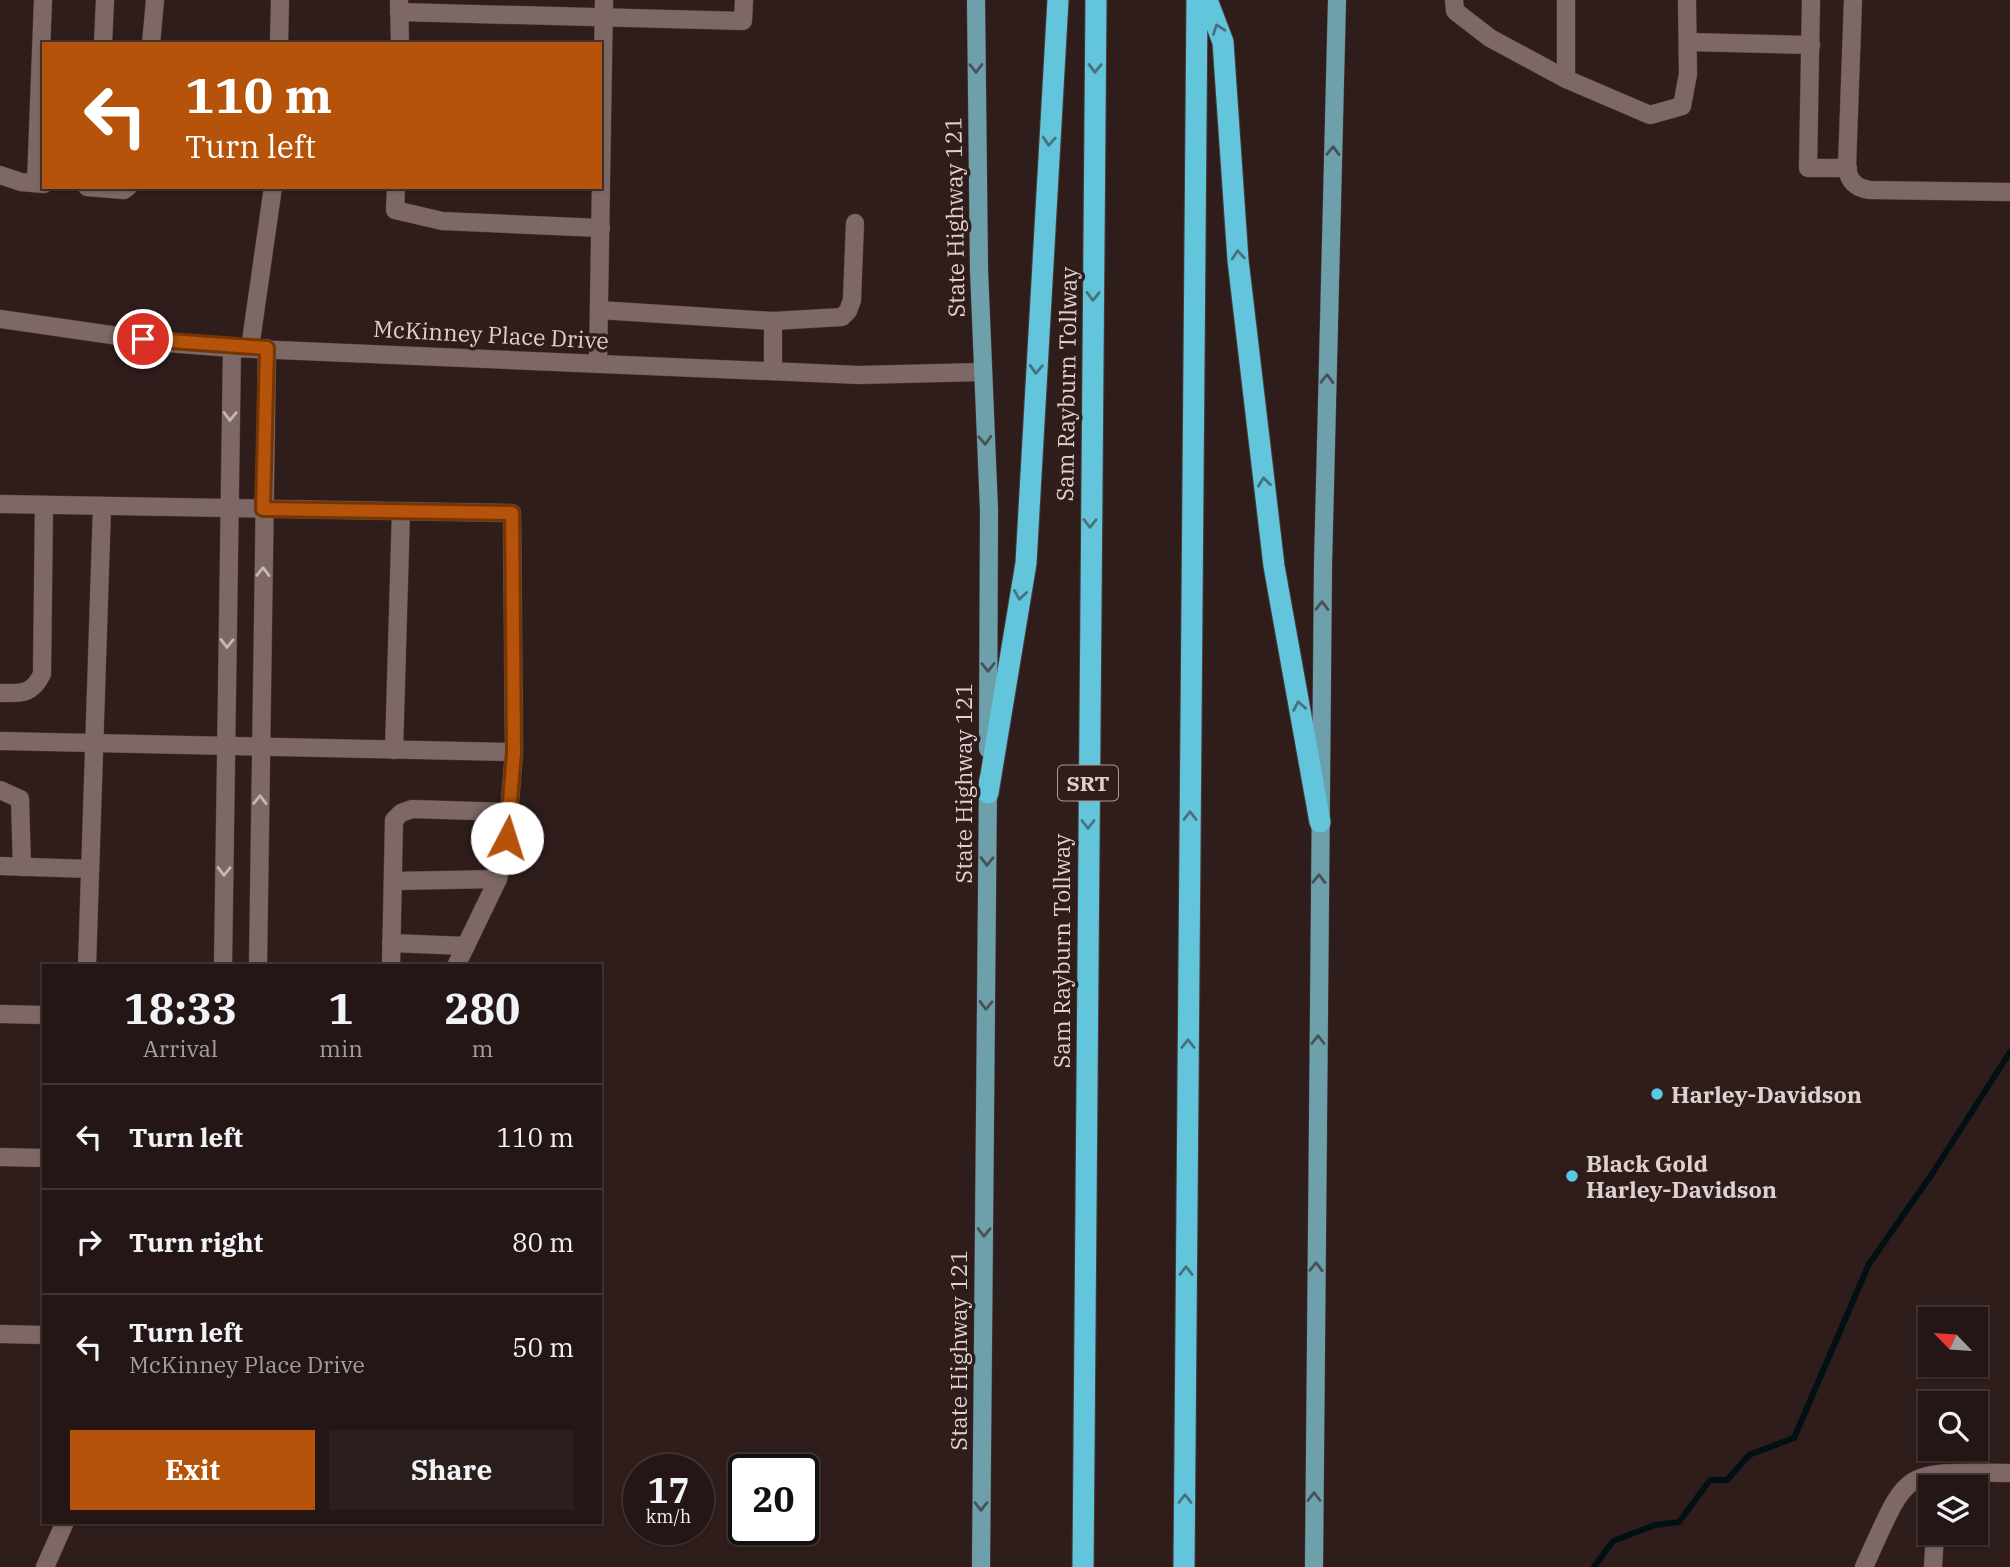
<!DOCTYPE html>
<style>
:root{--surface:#231615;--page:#2b1f1e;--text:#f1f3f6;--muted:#a39fa0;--line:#403534;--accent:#b45309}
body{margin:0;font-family:"IBM Plex Serif",serif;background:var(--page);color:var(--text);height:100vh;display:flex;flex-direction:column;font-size:26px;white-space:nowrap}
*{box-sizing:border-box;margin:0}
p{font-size:23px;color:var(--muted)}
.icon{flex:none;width:38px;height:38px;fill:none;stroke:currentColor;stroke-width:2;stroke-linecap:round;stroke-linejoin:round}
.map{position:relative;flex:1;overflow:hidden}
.side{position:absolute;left:42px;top:964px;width:560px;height:560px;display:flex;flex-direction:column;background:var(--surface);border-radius:0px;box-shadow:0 2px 5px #0004,0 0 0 2px var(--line)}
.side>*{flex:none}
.hud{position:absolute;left:42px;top:42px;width:560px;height:147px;border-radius:0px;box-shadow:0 2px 5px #0004,0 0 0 2px var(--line);background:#b45309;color:#fff;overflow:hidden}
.needle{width:46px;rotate:295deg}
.buttons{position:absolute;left:1918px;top:1307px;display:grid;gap:14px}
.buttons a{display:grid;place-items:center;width:70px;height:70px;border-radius:0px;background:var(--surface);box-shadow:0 2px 5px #0004,0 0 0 2px var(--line);font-size:35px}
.speed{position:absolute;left:623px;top:1454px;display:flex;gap:14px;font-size:35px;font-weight:700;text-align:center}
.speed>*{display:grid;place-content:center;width:91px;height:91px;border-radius:50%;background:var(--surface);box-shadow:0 2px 5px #0004,0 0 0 2px var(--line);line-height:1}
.speed small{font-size:18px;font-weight:400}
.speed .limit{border:4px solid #111;border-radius:10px;background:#fff;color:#111}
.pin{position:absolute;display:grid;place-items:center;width:60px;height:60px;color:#fff;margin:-30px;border:4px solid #fff;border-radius:50%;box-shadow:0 2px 7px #0007}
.me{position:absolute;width:77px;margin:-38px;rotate:5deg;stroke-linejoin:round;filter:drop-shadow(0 0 5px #0008)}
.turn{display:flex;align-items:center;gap:24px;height:147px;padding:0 28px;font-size:32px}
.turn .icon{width:91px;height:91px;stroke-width:2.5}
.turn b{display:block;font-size:49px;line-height:60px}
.eta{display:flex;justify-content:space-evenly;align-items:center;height:119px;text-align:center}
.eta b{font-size:42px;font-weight:700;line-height:49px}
.cta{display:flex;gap:14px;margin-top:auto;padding:14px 28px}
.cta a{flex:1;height:80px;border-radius:0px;background:var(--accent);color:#fff;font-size:28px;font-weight:700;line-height:80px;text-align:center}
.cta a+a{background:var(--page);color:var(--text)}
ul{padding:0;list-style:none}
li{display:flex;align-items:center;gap:21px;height:105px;padding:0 28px;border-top:2px solid var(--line)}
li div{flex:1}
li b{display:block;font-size:26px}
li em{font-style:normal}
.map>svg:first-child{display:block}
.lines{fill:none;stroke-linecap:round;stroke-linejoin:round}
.stream{stroke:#021014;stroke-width:6}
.minor-casing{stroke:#4a3c3b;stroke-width:19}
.major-casing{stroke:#4a3c3b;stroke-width:19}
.highway-casing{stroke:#4a3c3b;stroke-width:23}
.minor{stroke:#7e6866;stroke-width:18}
.major{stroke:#6ea0ac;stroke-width:18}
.highway{stroke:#63c5db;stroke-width:21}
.oneway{stroke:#49717c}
.oneway2{stroke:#485156}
.oneway3{stroke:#c6b7b6}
.route-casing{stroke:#753606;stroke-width:18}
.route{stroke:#b45309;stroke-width:12}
.poi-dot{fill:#57c9e2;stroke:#2f1d1c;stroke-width:2.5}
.labels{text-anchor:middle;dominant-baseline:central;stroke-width:7;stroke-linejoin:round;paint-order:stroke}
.shield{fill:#2f1d1c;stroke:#aa9b9a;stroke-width:2}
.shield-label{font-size:21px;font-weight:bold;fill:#ded1d0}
.street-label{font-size:23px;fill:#ded1d0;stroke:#2f1d1c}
.poi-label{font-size:23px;font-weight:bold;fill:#ded1d0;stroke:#2f1d1c;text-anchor:start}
</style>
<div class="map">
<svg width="2010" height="1567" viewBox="0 0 2010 1567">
<rect width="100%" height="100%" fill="#2f1d1c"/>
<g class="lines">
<!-- stream -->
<path class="stream" d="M1594 1567 1613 1541 1655 1525 1679 1522 1710 1480H1727L1749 1455 1794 1438 1869 1264 1932 1174 2010 1052"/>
<!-- minor casing -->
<g class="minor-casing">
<g id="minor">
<path d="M399 0 400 44"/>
<path d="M1454 0 1455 11 1490 38 1566 79 1650 115 1682 106 1688 74 1687 0"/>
<path d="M1566 0V79"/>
<path d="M1811 0 1808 168H1848"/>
<path d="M1853 0 1847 166C1848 180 1855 188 1870 190L2010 192"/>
<path d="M399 12 743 21 744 0"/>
<path d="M1688 42 1811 45"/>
<path d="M103 44 105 0"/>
<path d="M151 44 155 0"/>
<path d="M279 44 280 0"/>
<path d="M0 175 21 182 44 184"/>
<path d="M36 183 43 0"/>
<path d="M87 187 124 190 128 187"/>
<path d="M396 187 395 210 442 221 601 228"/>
<path d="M599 310 773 321V371"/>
<path d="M0 319 167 343 232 348 859 375 982 372"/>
<path d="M773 321 842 317 848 311 852 300 855 223"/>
<path d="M250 348 273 187"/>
<path d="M598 363 604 0"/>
<path d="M0 504 512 513 514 752 507 838 498 879 456 966"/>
<path d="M0 693C21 693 32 695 42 674L44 505"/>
<path d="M0 741 514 752"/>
<path d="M394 750 401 511"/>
<path d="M0 790 20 799 22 867"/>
<path d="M0 866 90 869"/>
<path d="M393 881 498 879"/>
<path d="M391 943 466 946"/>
<path d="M87 966 102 507"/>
<path d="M223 966 232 348"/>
<path d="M258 966 267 348"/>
<path d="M391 966 394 820 401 813 412 809 509 812"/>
<path d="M0 1014 44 1015"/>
<path d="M0 1157 44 1158"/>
<path d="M0 1334 44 1335"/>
<path d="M45 1567 65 1522"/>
<path d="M1864 1567C1910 1466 1899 1472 2010 1473"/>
<path d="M1933 1567 1935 1533"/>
</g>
</g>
<!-- major casing -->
<g class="major-casing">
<g id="major">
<path d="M976 0 979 270 989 510 988 749"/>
<path d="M981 1567 988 780"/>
<path d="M1314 1567 1323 565 1337 0"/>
</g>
</g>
<!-- highway casing -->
<g class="highway-casing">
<g id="highway">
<path d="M1207 0 1223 42 1238 260 1274 566 1320 822"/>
<path d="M988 793 1026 563 1058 0"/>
<path d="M1083 1567 1096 0"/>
<path d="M1184 1567 1197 0"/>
</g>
</g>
<!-- minor -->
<use href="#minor" class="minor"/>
<!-- major -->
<use href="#major" class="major"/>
<!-- highway -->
<use href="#highway" class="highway"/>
</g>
<!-- one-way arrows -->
<defs><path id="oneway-chevron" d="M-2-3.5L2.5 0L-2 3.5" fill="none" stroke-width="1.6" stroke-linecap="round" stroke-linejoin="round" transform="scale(1.75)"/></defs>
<g class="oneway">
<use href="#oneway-chevron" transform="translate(1218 29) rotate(-110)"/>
<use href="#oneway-chevron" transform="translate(1095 68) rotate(91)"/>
<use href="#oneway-chevron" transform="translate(1049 141) rotate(94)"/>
<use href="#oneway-chevron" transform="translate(1238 255) rotate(-95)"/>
<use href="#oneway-chevron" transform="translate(1093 296) rotate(91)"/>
<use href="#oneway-chevron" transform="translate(1036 369) rotate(93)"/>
<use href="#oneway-chevron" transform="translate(1264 482) rotate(-97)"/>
<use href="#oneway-chevron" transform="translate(1090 523) rotate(91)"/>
<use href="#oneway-chevron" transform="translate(1020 595) rotate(99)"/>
<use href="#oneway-chevron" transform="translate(1299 706) rotate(-100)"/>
<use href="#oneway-chevron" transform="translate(1190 816) rotate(-90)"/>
<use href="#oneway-chevron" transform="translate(1088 824) rotate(90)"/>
<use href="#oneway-chevron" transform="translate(1188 1044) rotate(-90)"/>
<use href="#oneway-chevron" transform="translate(1186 1271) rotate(-90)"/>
<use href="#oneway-chevron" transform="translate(1185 1499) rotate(-90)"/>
</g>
<g class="oneway2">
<use href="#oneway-chevron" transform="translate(976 68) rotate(89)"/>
<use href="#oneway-chevron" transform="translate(1333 151) rotate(-89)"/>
<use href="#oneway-chevron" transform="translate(1327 379) rotate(-89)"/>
<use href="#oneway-chevron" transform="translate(985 440) rotate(87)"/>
<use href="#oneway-chevron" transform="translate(1322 606) rotate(-89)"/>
<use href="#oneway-chevron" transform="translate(988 667) rotate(90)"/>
<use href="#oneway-chevron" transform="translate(987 861) rotate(91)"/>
<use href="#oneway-chevron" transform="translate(1319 879) rotate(-89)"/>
<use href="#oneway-chevron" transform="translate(986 1005) rotate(91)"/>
<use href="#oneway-chevron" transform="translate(1318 1040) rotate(-90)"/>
<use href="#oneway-chevron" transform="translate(984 1232) rotate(91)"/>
<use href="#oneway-chevron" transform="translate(1316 1267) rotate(-89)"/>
<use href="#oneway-chevron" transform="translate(1314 1497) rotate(-90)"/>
<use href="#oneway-chevron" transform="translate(981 1506) rotate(90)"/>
</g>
<g class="oneway3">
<use href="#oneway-chevron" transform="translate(230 416) rotate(91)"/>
<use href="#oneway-chevron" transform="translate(263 572) rotate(-89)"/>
<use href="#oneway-chevron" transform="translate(227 643) rotate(91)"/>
<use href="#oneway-chevron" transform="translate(260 800) rotate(-89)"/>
<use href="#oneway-chevron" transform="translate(224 871) rotate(91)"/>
</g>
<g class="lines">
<!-- route casing -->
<g class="route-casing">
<path id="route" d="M143 339 267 348 263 509 512 513 514 752 507 838"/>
</g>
<!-- route -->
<use href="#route" class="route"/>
</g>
<!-- markers -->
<g class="poi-dot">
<circle cx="1657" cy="1094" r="7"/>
<circle cx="1572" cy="1176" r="7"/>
</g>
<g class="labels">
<!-- shield labels -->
<rect class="shield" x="1058" y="765.5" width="60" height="35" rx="5"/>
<g class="shield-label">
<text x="1088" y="783">SRT</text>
</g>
<!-- street labels -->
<g class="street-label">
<text transform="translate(954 217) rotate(-91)">State Highway 121</text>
<text transform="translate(491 334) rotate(3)">McKinney Place Drive</text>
<text transform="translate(1066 384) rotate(-89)">Sam Rayburn Tollway</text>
<text transform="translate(963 783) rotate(-90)">State Highway 121</text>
<text transform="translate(1061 951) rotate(-90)">Sam Rayburn Tollway</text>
<text transform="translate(958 1350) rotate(-90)">State Highway 121</text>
</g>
<!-- poi labels -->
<g class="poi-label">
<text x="1671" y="1094">Harley-Davidson</text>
<text x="1586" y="1163">Black Gold<tspan x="1586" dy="26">Harley-Davidson</tspan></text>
</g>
</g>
</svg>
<div class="buttons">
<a><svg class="needle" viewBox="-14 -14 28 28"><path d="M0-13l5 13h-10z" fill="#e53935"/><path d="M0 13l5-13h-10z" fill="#a39fa0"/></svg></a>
<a><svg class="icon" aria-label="search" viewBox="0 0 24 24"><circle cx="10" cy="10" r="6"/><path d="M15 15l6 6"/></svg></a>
<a><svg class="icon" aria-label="layers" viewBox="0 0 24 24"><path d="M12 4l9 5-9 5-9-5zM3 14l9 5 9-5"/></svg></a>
</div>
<div class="speed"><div>17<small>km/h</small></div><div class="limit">20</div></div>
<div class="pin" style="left:143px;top:339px;background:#d93025"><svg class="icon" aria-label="arrive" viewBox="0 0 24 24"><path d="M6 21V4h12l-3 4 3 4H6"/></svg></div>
<svg class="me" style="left:507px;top:838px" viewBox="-20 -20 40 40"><circle r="19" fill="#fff"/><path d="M0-13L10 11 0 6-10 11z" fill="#b45309"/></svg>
<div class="hud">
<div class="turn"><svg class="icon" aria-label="left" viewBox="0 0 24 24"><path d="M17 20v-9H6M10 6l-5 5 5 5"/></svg><div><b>110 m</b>Turn left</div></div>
</div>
<section class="side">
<div class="eta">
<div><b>18:33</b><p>Arrival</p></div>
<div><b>1</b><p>min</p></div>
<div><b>280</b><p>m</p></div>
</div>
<ul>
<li><svg class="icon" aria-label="left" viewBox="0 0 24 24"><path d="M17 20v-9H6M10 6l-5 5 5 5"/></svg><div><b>Turn left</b></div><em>110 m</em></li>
<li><svg class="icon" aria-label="right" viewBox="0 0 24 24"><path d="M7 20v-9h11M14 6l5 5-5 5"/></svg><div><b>Turn right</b></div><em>80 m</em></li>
<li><svg class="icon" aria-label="left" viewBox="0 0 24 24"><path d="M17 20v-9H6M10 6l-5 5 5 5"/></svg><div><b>Turn left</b><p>McKinney Place Drive</p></div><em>50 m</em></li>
</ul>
<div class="cta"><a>Exit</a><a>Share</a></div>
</section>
</div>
